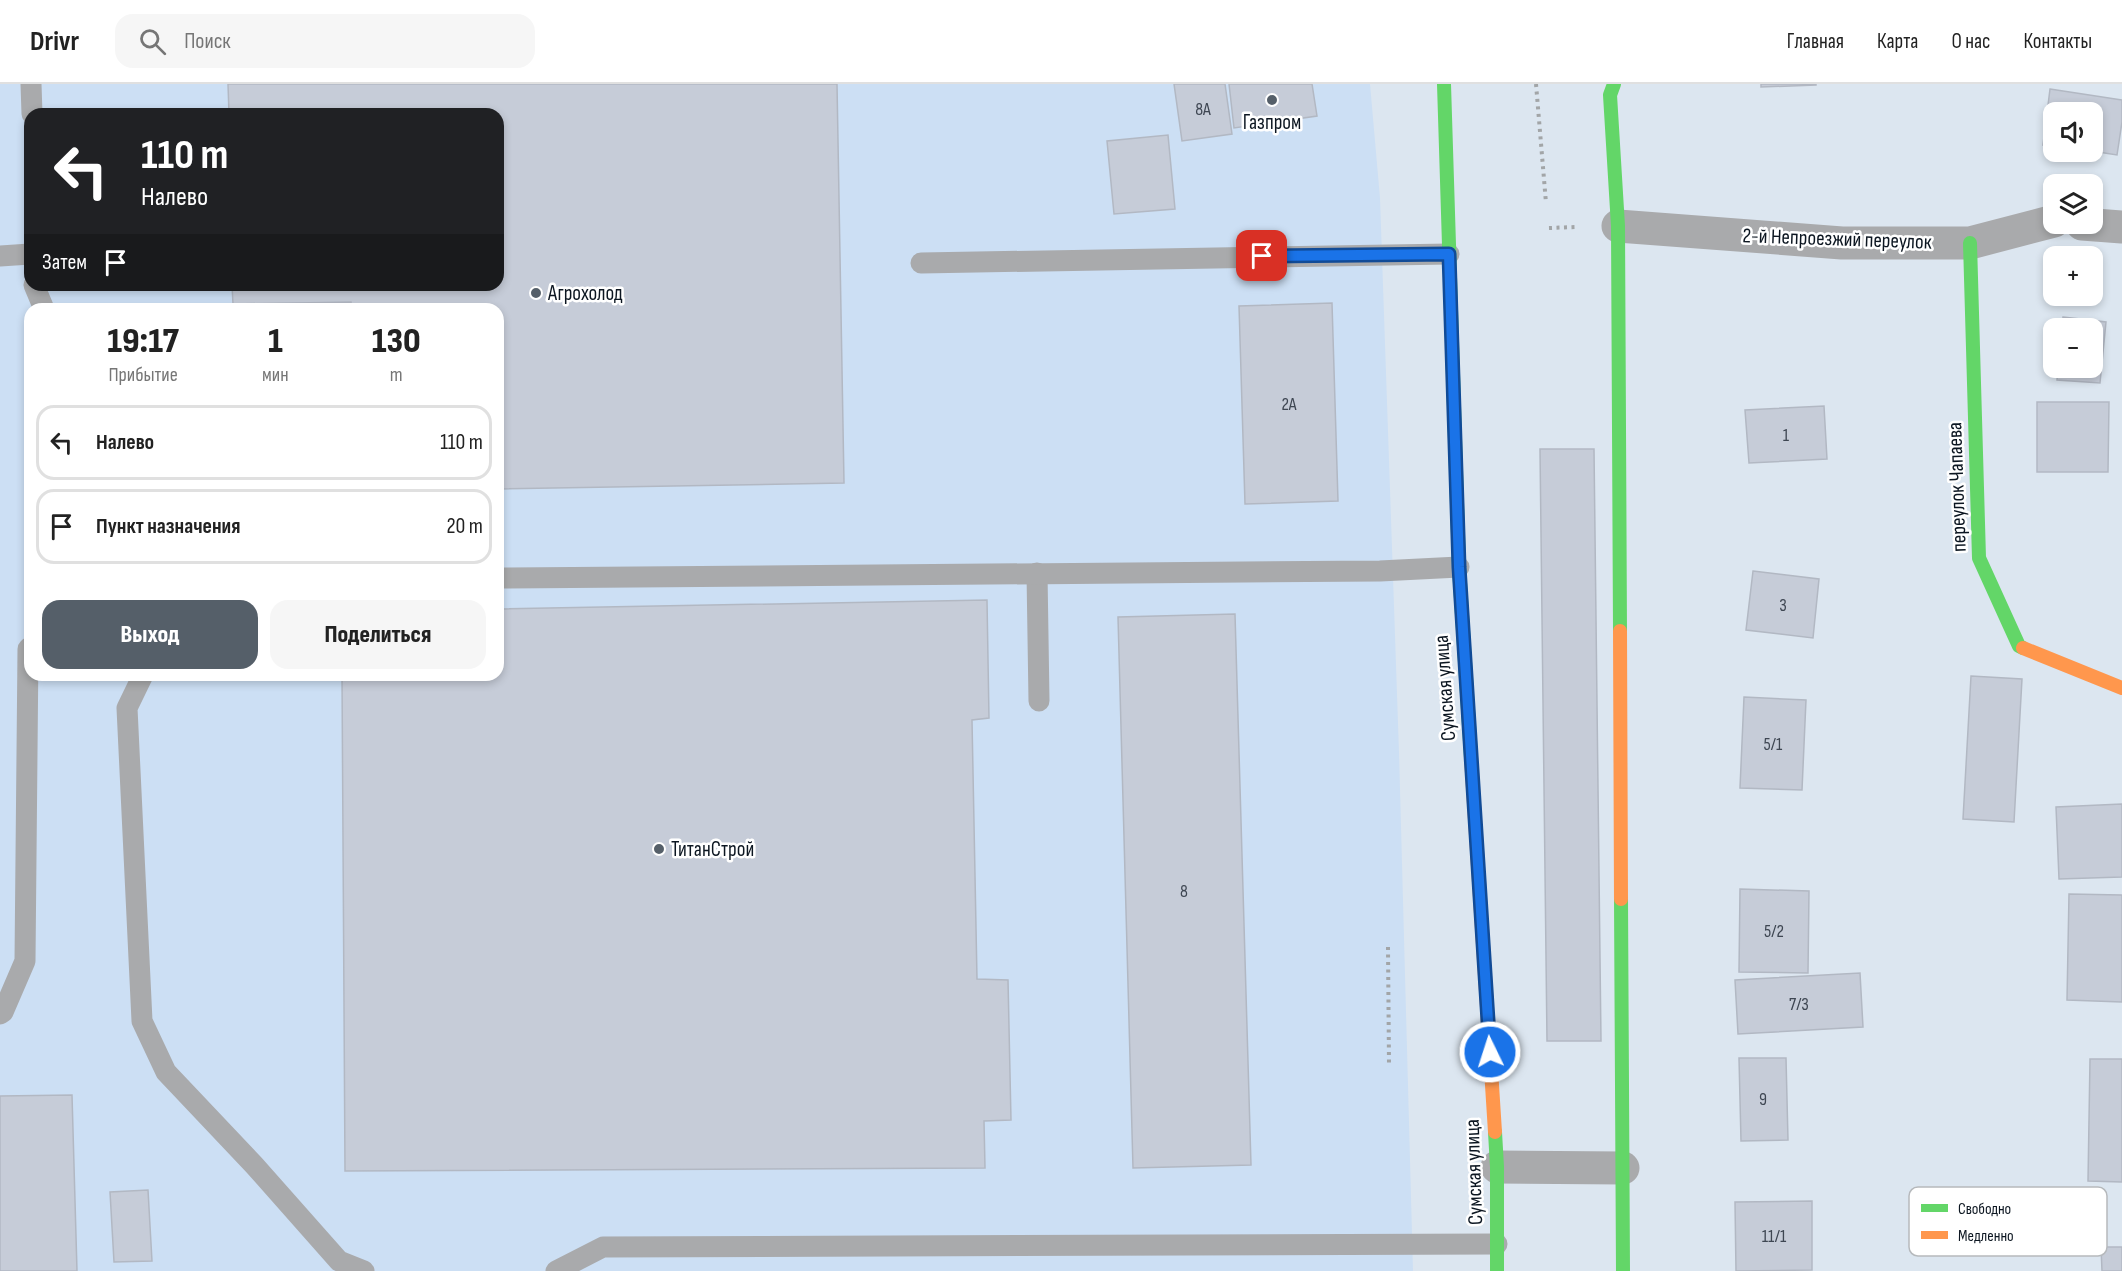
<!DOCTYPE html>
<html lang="ru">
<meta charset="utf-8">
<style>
:root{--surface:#fff;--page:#f6f6f6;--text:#222;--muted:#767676;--line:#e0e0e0;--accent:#555f69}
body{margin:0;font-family:"Sofia Sans Condensed",sans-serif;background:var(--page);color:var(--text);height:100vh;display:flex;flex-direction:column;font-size:22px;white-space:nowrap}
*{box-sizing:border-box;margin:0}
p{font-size:20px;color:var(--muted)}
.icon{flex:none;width:33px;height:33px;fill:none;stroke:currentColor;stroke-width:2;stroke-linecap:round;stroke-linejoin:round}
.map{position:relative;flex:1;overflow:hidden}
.drawer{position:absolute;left:24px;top:219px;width:480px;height:378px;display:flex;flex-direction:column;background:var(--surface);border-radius:18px;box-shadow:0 3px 9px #0003}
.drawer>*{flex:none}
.guide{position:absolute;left:24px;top:24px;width:480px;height:183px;border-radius:18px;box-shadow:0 3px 9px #0003;background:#202124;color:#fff;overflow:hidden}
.controls{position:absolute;left:2043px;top:18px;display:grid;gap:12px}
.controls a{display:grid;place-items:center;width:60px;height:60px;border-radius:12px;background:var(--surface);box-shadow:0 3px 9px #0003;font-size:30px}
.pin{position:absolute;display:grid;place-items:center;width:51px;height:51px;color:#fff;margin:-26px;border-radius:12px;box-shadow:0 3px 9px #0006}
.me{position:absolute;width:66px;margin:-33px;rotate:356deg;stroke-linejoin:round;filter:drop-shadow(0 0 4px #0008)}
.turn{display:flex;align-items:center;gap:21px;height:126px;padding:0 18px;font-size:27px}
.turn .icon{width:78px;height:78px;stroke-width:2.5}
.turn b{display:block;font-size:42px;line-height:51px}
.then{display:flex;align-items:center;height:57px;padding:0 18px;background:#0003;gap:12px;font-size:22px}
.eta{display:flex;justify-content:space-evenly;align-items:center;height:102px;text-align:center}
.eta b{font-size:36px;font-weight:800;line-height:42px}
.button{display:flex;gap:12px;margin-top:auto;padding:12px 18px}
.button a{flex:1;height:69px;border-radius:18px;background:var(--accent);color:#fff;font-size:24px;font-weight:800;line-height:69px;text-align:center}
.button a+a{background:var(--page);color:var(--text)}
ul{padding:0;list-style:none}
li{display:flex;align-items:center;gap:18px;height:75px;margin:0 12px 9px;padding:0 6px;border:3px solid var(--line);border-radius:18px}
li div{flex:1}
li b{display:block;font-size:22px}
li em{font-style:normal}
header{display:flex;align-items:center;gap:36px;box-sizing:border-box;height:84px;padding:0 30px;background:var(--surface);border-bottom:2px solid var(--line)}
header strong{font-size:28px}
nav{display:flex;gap:33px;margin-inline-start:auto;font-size:21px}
.search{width:420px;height:54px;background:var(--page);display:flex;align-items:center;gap:15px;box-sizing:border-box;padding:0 21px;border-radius:18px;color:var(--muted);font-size:22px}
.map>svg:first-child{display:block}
.built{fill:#ccdff4;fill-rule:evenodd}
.building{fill:#c6ccd8;stroke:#b2b8c3;stroke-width:1.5}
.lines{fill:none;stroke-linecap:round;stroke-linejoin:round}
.path{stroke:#a2a5a7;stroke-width:4;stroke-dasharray:3 4.5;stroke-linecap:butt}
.lane{stroke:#a9aaac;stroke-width:21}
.street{stroke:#a9aaac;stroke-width:33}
.fast{stroke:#63d668;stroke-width:14}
.slow{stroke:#ff974d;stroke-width:14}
.route-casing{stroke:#114b97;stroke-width:15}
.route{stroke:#1a73e8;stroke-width:10}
.poi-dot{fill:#555f69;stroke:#fff;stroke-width:2}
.labels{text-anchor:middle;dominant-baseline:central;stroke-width:5;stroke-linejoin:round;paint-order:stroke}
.number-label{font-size:18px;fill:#3e4652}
.poi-label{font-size:21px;fill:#0c1621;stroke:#fff;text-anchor:start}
.street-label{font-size:21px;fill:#0c1621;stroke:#fff}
.key{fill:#fff;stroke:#b6b9bc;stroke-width:1.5}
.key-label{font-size:16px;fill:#0c1621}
</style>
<header>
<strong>Drivr</strong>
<div class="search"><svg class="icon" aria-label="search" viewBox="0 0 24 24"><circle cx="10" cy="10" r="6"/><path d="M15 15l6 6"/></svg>Поиск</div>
<nav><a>Главная</a><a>Карта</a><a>О нас</a><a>Контакты</a></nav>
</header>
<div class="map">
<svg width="2122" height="1187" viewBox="0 0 2122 1187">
<rect width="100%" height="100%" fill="#dce6f0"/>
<!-- built -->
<path class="built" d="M0 0H1370L1380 114 1399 668 1413 1187H0ZM30 30H498V201H30ZM30 225H498V591H30Z"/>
<!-- building -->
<g class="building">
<path d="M228 0H837L844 399 498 405V225H352L351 218 233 220 232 201H498V30H229Z"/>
<path d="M1174 0H1225L1232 50 1182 57Z"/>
<path d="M1229 0H1312L1317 32 1234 44Z"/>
<path d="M1761 0H1816V1L1761 3Z"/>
<path d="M2050 5 2122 16V38L2117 71 2092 67V28H2054V62L2043 61Z"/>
<path d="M1168 51 1175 125 1114 130 1107 57Z"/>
<path d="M1332 219 1338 417 1245 420 1239 222Z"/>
<path d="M2063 233 2106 238 2100 299 2057 296 2058 284H2092V244H2062Z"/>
<path d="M2037 318H2109L2108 388H2037Z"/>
<path d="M1824 322 1827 375 1749 379 1745 326Z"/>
<path d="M1540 365H1594L1601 957H1547Z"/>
<path d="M1753 487 1819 495 1813 554 1746 546Z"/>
<path d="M987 516 989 634 972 636 977 895 1008 896 1011 1036 984 1037 985 1084 345 1087 342 591H498V525Z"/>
<path d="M1235 530 1251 1081 1133 1084 1118 533Z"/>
<path d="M1971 592 2022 595 2014 738 1963 735Z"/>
<path d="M1744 613 1806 616 1802 706 1740 704Z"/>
<path d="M2122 720V793L2059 795 2056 723Z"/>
<path d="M1740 805 1809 807 1808 889 1739 888Z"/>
<path d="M2069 810 2122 811V918L2067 916Z"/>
<path d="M1860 889 1863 943 1738 950 1735 896Z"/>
<path d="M1739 974H1786L1788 1056 1741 1057Z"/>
<path d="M2090 975H2122V1098L2088 1097Z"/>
<path d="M72 1011 77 1187H0V1012Z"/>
<path d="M148 1106 152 1177 114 1178 110 1108Z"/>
<path d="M1812 1117V1186L1736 1187 1735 1118Z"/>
<path d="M2101 1163H2122V1187H2102Z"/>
</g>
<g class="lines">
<!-- path -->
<g class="path">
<path d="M1536 0 1546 119"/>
<path d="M1549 144 1575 143"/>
<path d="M1388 863 1389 980"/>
</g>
<!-- lane -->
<g class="lane">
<path d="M31 0 32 30"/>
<path d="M0 172 30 170"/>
<path d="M921 179 1449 170"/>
<path d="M34 201 44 225"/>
<path d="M1037 489 1039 617"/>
<path d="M498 494 1380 487 1459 483"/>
<path d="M143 591 127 624 142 937 166 988 254 1081 339 1177 364 1187"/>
<path d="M0 930 3 928 25 877 28 565 30 563"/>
<path d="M556 1187 603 1163 1497 1160"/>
</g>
<!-- street -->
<g class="street">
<path d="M2082 140 2122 143"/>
<path d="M1618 142 1842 159H1970L2054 137"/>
<path d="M1497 1083 1623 1084"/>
</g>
<!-- fast -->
<g class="fast">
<path d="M1444 0 1459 483 1471 673"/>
<path d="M1614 0 1610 11 1618 142 1620 547"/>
<path d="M1970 159 1979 474 2019 562 2023 564"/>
<path d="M1621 815 1623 1187"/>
<path d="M1495 1048 1497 1083V1187"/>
</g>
<!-- slow -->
<g class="slow">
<path d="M1620 547 1621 815"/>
<path d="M2023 564 2122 604"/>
<path d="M1471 673 1495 1048"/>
</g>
</g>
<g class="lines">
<!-- route casing -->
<g class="route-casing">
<path id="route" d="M1262 172 1449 170 1459 483 1490 968"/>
</g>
<!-- route -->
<use href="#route" class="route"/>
</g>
<!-- markers -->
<g class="poi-dot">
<circle cx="1272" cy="16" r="6"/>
<circle cx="536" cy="209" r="6"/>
<circle cx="659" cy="765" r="6"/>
</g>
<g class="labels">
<!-- number labels -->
<g class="number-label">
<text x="1203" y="25">8А</text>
<text x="1289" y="320">2А</text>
<text x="1786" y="351">1</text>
<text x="1783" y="521">3</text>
<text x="1773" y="660">5/1</text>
<text x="1184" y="807">8</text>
<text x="1774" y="847">5/2</text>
<text x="1799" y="920">7/3</text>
<text x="1763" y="1015">9</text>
<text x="1774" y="1152">11/1</text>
</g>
<!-- poi labels -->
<g class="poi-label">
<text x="1272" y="38" text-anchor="middle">Газпром</text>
<text x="548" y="209">Агрохолод</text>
<text x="671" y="765">ТитанСтрой</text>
</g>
<!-- street labels -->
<g class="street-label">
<text transform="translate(1837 155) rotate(2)">2-й Непроезжий переулок</text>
<text transform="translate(1957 403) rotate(-92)">переулок Чапаева</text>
<text transform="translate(1445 604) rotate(-94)">Сумская улица</text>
<text transform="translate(1474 1088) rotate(-92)">Сумская улица</text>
</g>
</g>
<!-- legend -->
<rect x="1909" y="1103" width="198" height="69" rx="9" class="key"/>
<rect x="1921" y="1120" width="27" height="8" fill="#63d668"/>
<rect x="1921" y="1147" width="27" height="8" fill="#ff974d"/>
<g class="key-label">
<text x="1958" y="1130">Свободно</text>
<text x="1958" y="1157">Медленно</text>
</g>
</svg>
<div class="controls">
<a><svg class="icon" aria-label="sound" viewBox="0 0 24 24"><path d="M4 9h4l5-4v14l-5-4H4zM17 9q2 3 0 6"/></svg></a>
<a><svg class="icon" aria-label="layers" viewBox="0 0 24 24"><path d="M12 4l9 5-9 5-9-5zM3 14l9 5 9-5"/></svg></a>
<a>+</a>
<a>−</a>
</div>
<div class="pin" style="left:1262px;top:172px;background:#d93025"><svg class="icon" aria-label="arrive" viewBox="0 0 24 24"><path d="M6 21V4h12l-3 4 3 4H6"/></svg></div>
<svg class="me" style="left:1490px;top:968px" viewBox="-20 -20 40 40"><circle r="17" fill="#1a73e8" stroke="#fff" stroke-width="3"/><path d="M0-11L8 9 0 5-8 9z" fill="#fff"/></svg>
<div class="guide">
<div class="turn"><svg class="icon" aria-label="left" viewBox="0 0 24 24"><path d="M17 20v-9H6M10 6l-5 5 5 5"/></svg><div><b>110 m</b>Налево</div></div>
<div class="then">Затем<svg class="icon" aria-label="arrive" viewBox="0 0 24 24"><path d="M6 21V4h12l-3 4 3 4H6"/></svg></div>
</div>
<section class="drawer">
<div class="eta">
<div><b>19:17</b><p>Прибытие</p></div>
<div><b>1</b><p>мин</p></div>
<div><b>130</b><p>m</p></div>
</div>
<ul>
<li><svg class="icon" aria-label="left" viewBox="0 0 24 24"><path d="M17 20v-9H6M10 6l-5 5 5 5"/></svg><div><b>Налево</b></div><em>110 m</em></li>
<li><svg class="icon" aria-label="arrive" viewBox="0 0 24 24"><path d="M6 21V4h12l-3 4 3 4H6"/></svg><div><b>Пункт назначения</b></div><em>20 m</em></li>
</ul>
<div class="button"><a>Выход</a><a>Поделиться</a></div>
</section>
</div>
